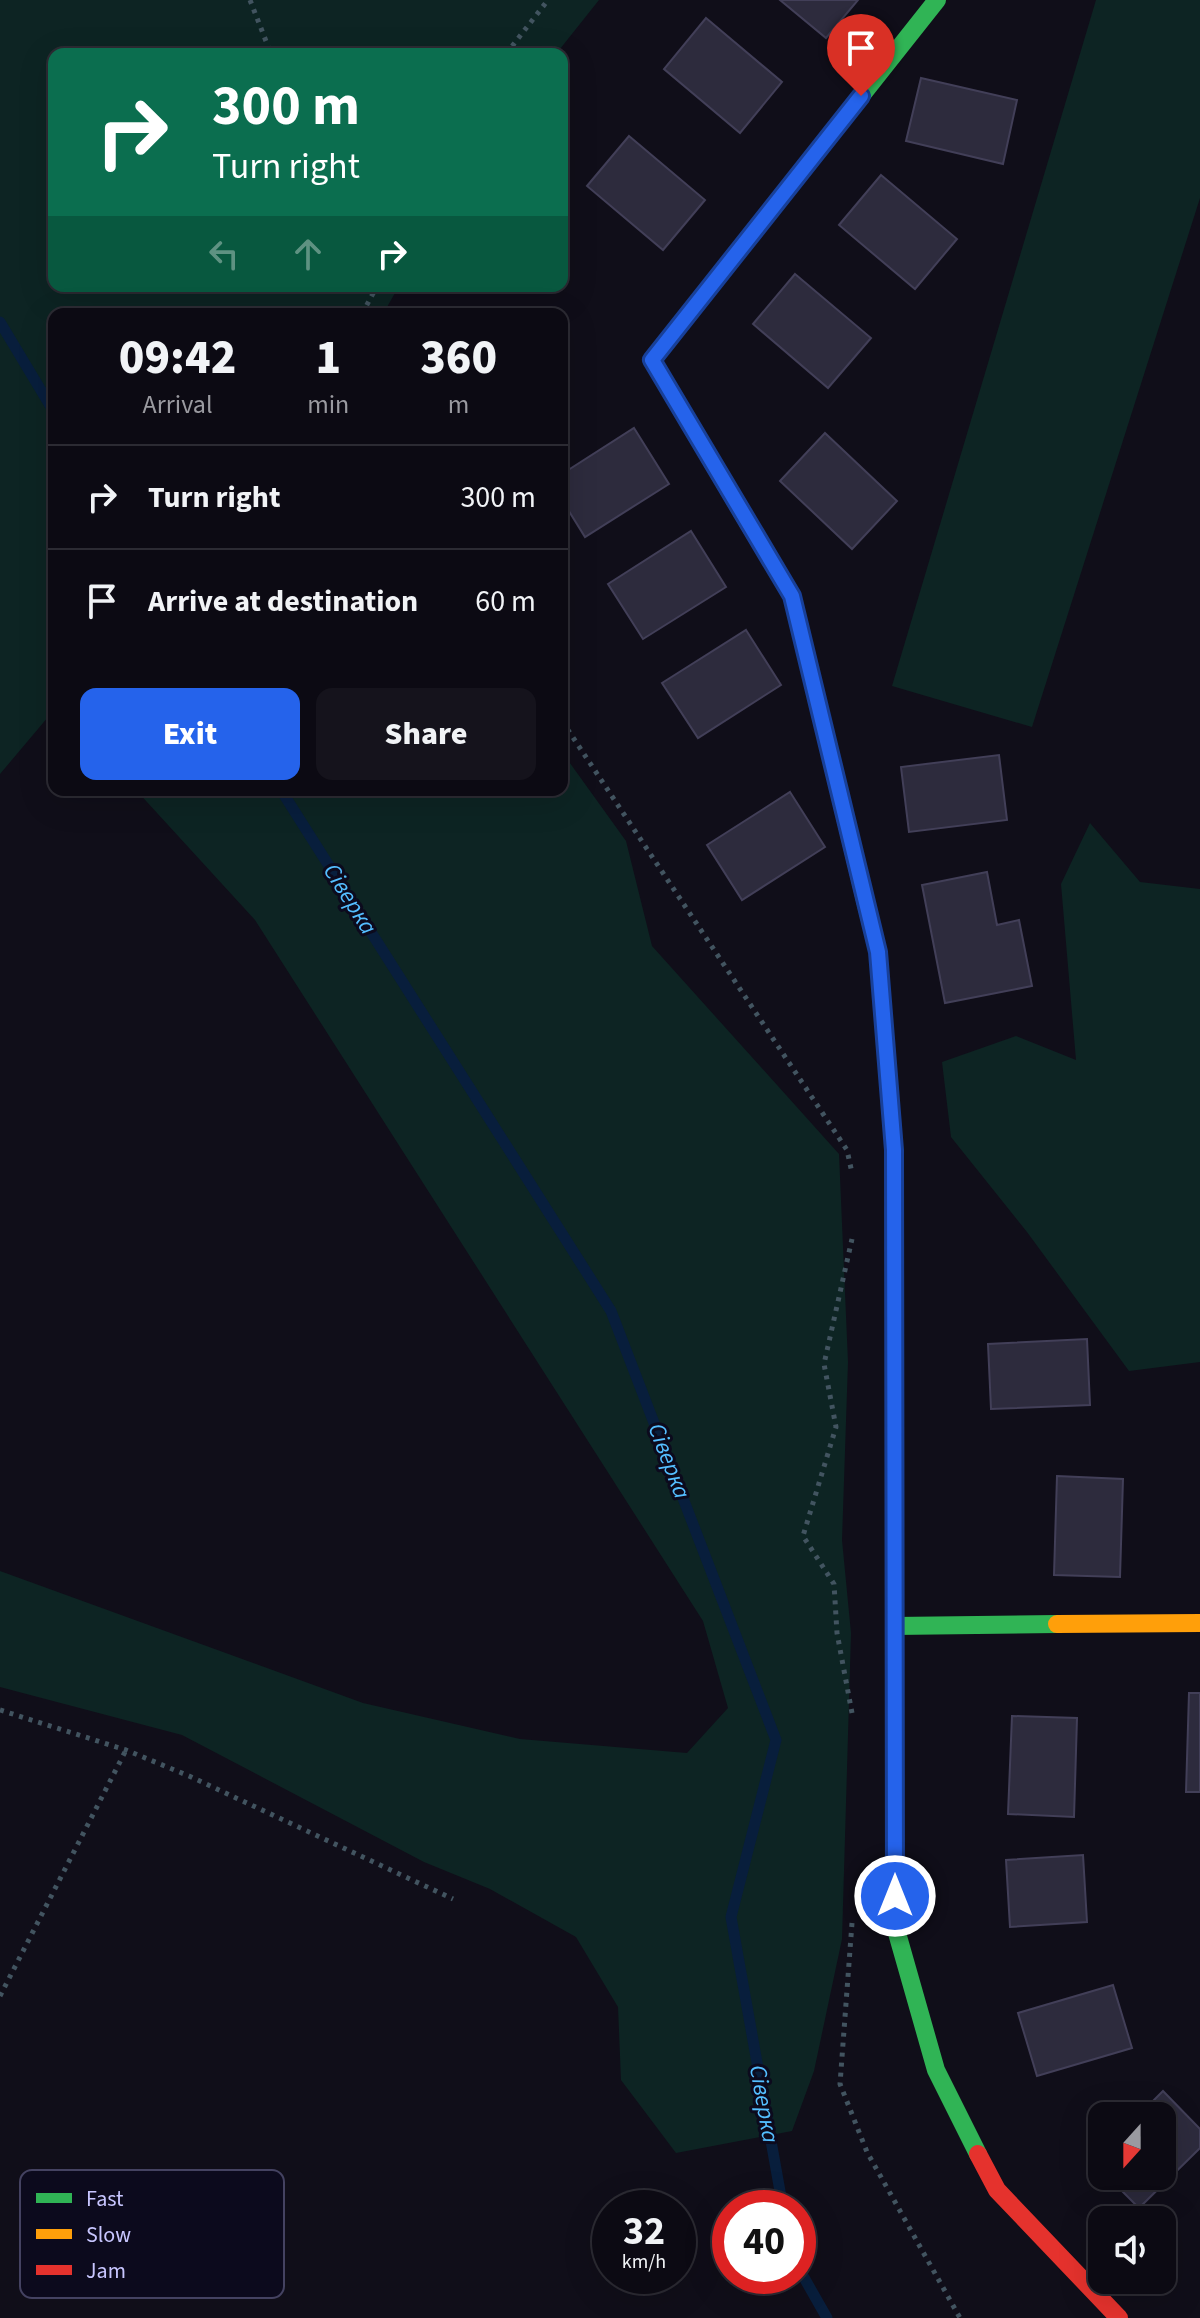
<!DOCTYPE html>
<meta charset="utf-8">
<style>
:root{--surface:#0c0a13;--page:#15131c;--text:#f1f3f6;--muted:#9a9aa0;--line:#2c2b33;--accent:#2563eb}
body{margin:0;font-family:"Source Sans 3",sans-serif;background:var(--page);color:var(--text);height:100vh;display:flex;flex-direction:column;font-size:30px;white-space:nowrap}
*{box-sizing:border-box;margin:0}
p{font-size:26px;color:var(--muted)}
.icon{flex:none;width:44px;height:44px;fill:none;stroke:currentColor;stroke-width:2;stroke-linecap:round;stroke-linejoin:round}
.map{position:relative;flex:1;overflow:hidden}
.panel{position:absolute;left:48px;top:308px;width:520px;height:488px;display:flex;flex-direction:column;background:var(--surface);border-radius:16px;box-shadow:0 8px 32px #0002,0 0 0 2px var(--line)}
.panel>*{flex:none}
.banner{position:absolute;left:48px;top:48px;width:520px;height:244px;border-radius:16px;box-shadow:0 8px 32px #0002,0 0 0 2px var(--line);background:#0b6e4f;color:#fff;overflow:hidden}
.needle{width:52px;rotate:201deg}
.buttons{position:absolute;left:1088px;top:2102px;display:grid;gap:16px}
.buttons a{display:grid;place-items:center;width:88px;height:88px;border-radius:16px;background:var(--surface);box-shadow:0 8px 32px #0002,0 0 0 2px var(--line);font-size:40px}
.speed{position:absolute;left:592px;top:2190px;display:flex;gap:16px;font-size:40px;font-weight:700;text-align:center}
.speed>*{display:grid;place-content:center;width:104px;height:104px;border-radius:50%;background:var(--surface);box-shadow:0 8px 32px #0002,0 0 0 2px var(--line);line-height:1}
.speed small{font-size:20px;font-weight:400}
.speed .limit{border:12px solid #d22;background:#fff;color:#111}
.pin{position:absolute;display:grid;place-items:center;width:68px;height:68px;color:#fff;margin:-82px -34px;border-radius:50% 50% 50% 0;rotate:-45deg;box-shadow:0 0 8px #0007}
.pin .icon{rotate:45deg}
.me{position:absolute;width:88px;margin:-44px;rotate:0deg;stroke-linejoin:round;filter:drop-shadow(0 0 6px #0008)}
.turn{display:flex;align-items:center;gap:28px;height:168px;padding:0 32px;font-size:36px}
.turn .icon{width:104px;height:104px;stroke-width:2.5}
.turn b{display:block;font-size:56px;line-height:68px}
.lanes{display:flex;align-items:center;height:76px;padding:0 32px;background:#0003;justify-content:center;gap:40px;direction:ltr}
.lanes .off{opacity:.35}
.eta{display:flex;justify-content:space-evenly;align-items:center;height:136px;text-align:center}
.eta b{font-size:48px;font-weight:800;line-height:56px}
.cta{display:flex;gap:16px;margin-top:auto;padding:16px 32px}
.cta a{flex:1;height:92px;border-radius:16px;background:var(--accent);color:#fff;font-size:32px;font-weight:800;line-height:92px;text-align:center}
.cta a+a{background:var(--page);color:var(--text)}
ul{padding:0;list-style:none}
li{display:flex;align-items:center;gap:24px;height:104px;padding:0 32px;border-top:2px solid var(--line)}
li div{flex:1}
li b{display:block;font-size:30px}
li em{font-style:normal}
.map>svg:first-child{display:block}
.green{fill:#0d2423}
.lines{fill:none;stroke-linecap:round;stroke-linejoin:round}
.stream{stroke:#081e3c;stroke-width:11}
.building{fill:#2d2b3d;stroke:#423f58;stroke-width:2}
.path{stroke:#425460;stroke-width:5;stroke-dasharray:4 6;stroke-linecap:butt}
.fast{stroke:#30b455;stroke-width:18}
.slow{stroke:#ff9f0a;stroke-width:18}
.jam{stroke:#e5322d;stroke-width:18}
.route-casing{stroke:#184099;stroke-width:20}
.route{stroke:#2563eb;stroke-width:14}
.labels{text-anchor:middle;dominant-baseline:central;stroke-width:6;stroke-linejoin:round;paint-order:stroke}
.water-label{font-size:24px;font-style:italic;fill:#54beff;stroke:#0c0a1d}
.key{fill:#0c0a1d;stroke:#444261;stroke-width:2}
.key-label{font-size:22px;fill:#c8c6ff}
</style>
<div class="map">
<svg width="1200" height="2318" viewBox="0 0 1200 2318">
<rect width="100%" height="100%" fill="#100e19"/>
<!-- green -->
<g class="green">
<path d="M0 0H599L556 54H54V286H399L383 314H54V710L0 774Z"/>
<path d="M1096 0H1200V198L1032 727 892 686Z"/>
<path d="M562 752 626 841 652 946 839 1154 848 1362 842 1540 851 1633 842 1939 814 2071 792 2131 676 2153 621 2080 618 2007 576 1937 490 1889 424 1862 182 1735 0 1687V1571L363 1703 520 1739 687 1753 728 1708 703 1621 255 920 136 790H562Z"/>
<path d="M1090 823 1140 882 1200 889V1362L1129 1371 1027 1232 951 1137 942 1062 1016 1036 1076 1060 1061 884Z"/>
</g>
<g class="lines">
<!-- stream -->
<g class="stream">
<path d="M0 322 54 412"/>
<path d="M281 790 611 1311 776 1740 731 1917 783 2208"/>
<path d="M798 2267 827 2318"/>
</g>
</g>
<!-- building -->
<g class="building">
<path d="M780 0H858L826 38Z"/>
<path d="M706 18 782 82 740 133 664 69Z"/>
<path d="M921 78 1017 100 1003 164 906 141Z"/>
<path d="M629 136 705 200 663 250 587 186Z"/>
<path d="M881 175 957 239 915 289 839 225Z"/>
<path d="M795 274 871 338 828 388 753 324Z"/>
<path d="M634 428 669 484 585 537 562 500V474Z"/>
<path d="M825 433 897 501 852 549 780 481Z"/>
<path d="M691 531 726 587 643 639 608 584Z"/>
<path d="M746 630 781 685 698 738 662 683Z"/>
<path d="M999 755 1007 820 909 832 901 767Z"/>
<path d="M790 792 825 847 742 900 707 845Z"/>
<path d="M987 872 997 925 1019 920 1032 986 945 1003 922 885Z"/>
<path d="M1087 1339 1090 1405 991 1409 988 1344Z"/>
<path d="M1057 1476 1123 1479 1120 1577 1054 1575Z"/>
<path d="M1189 1693H1200V1792H1186Z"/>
<path d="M1012 1716 1077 1718 1074 1817 1008 1814Z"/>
<path d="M1083 1855 1087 1922 1010 1927 1006 1860Z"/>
<path d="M1113 1985 1132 2048 1037 2076 1018 2013Z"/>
<path d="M1163 2091 1200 2129V2148L1139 2208 1107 2176H1162V2116H1138Z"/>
</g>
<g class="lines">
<!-- path -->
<g class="path">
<path d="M250 0 271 54"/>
<path d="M506 54 548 0"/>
<path d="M362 314 377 286"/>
<path d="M562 721 847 1150 852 1173"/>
<path d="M0 1710 126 1750 189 1776 453 1899"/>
<path d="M852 1713 837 1633 834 1584 803 1536 836 1427 824 1364 852 1239"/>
<path d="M852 1923 840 2084 867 2152 960 2318"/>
<path d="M0 1996 126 1750"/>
</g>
<!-- fast -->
<g class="fast">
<path d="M747 521 652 360 937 0"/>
<path d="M864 896 878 952 894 1150V1626"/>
<path d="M978 2154 936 2070 895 1926 894 1626 1057 1624"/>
</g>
<!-- slow -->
<path class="slow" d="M1057 1624 1200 1623"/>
<!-- jam -->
<g class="jam">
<path d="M747 521 792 596 864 896"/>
<path d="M978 2154 997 2190 1119 2318"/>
</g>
</g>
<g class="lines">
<!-- route casing -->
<g class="route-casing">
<path id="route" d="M861 96 652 360 792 596 878 952 894 1150 895 1896"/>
</g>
<!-- route -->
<use href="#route" class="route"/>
</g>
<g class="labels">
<!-- water labels -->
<g class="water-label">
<text transform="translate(350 899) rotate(58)">Сіверка</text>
<text transform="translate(669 1461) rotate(69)">Сіверка</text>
<text transform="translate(764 2104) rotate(80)">Сіверка</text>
</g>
</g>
<!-- legend -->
<rect x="20" y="2170" width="264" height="128" rx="12" class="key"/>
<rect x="36" y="2193" width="36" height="10" fill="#30b455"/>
<rect x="36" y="2229" width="36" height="10" fill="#ff9f0a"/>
<rect x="36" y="2265" width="36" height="10" fill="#e5322d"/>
<g class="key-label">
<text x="86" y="2206">Fast</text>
<text x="86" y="2242">Slow</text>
<text x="86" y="2278">Jam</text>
</g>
</svg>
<div class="buttons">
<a><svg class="needle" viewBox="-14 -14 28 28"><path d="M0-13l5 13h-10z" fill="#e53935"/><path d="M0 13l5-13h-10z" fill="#9a9aa0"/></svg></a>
<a><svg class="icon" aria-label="sound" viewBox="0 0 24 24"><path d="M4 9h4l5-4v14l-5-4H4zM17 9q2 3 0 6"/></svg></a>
</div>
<div class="speed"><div>32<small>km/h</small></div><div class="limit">40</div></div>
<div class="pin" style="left:861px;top:96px;background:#d93025"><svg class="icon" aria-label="arrive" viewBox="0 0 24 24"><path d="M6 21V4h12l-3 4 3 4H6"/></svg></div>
<svg class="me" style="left:895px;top:1896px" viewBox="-20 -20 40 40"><circle r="17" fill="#2563eb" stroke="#fff" stroke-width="3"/><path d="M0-11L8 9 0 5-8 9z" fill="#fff"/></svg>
<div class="banner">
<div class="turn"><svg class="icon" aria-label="right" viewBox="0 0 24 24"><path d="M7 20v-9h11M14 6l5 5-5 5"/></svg><div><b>300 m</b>Turn right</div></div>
<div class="lanes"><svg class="icon off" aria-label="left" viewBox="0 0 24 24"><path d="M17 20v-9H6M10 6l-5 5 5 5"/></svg><svg class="icon off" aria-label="ahead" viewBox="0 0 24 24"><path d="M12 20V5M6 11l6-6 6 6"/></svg><svg class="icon" aria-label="right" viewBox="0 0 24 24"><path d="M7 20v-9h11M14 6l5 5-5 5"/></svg></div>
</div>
<section class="panel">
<div class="eta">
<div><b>09:42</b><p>Arrival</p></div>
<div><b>1</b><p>min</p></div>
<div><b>360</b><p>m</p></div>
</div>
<ul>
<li><svg class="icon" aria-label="right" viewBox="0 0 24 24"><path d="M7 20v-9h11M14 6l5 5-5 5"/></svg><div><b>Turn right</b></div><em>300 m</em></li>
<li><svg class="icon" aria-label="arrive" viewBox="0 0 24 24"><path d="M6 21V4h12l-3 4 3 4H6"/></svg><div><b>Arrive at destination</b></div><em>60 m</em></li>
</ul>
<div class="cta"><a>Exit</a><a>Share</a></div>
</section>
</div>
